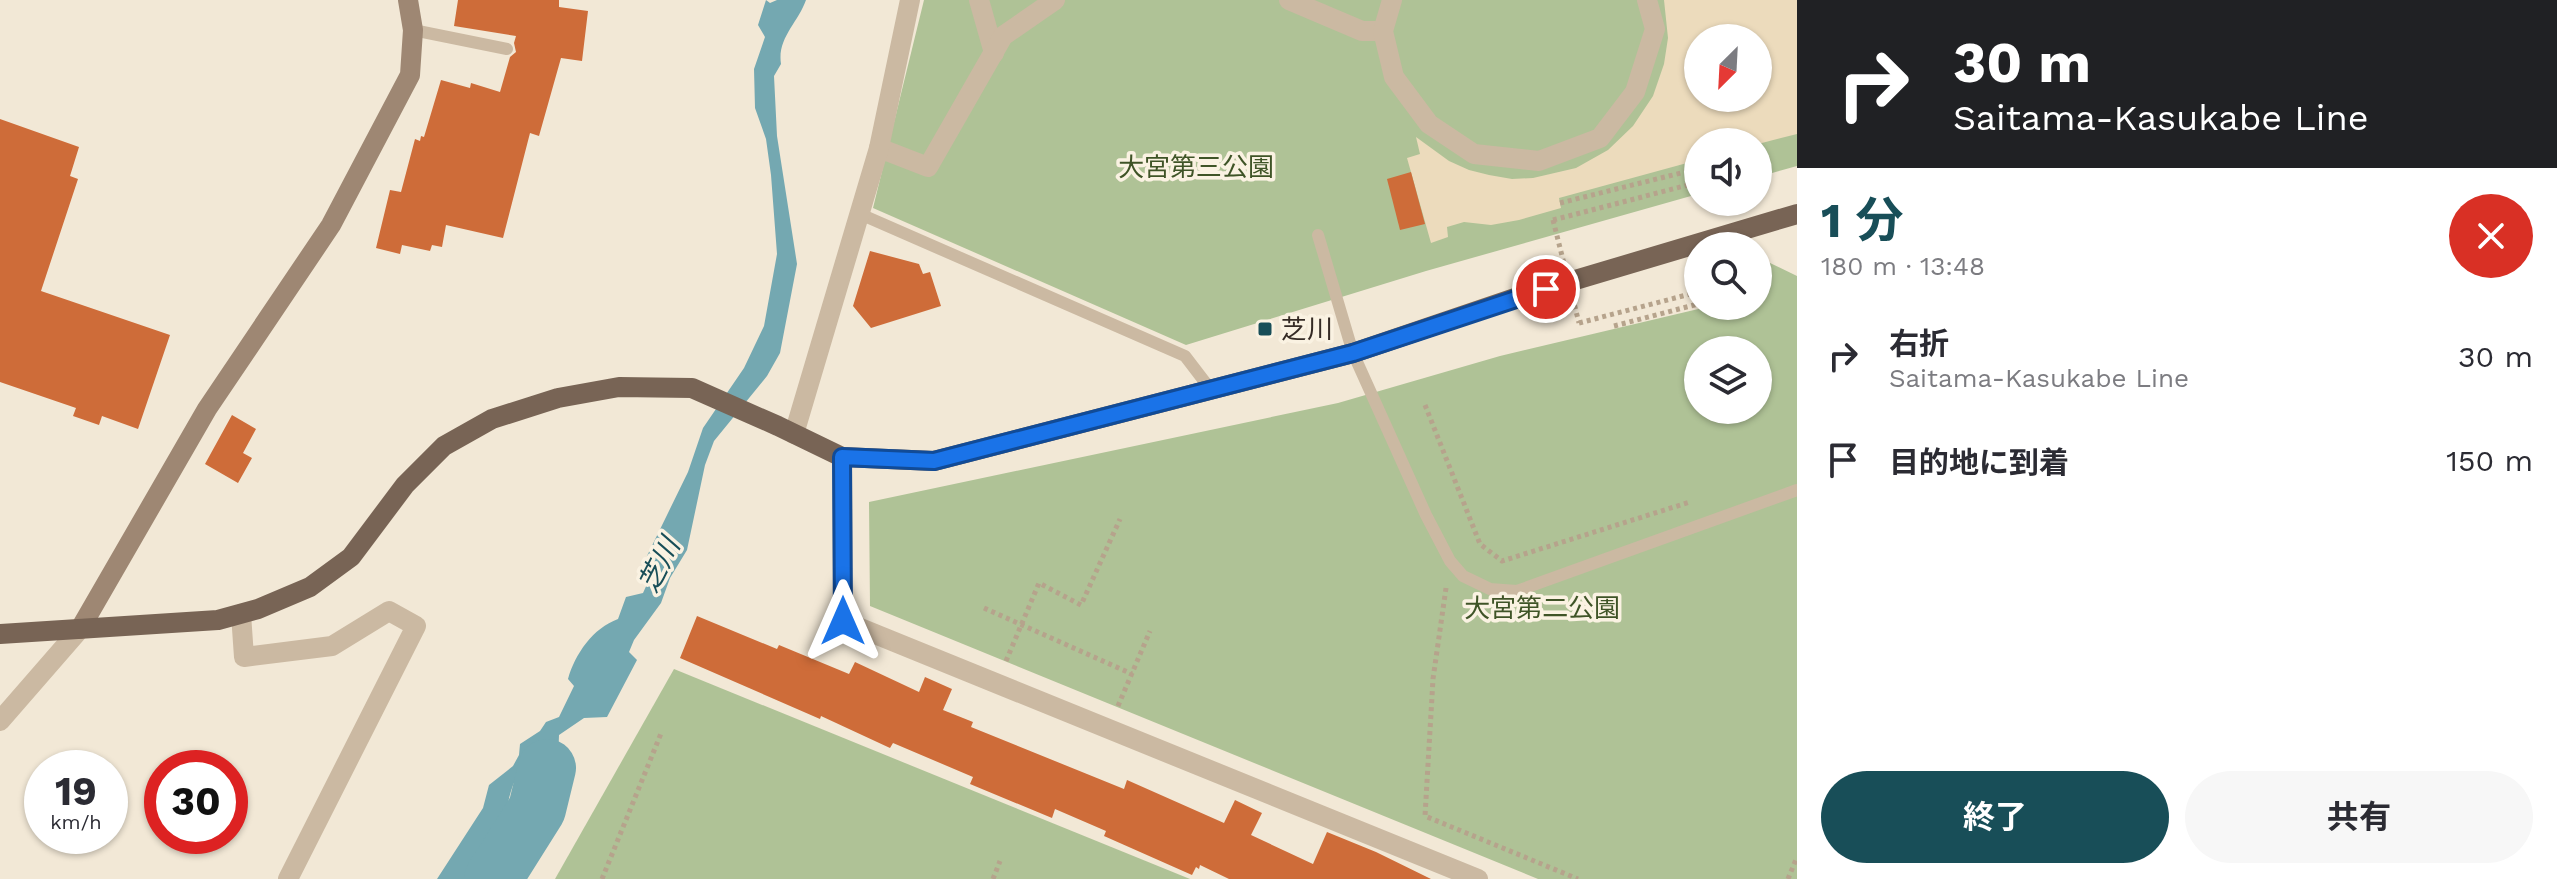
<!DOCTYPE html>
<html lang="ja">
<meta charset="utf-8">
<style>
:root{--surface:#fff;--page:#f7f7f7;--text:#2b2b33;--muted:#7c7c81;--accent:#184e58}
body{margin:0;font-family:"Work Sans","Noto Sans JP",sans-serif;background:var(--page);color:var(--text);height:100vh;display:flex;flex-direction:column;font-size:30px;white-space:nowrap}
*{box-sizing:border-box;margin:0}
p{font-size:26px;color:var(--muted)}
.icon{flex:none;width:44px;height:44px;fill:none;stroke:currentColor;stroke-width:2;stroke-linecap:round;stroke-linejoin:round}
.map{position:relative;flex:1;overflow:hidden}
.drawer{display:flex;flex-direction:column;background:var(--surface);width:760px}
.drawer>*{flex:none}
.guide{background:#202124;color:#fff;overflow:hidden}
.needle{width:52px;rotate:204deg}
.tools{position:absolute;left:1684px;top:24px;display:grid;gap:16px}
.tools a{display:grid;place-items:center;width:88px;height:88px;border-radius:50%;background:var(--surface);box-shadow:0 2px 6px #0004;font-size:40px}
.speed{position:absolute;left:24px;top:750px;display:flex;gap:16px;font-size:40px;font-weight:700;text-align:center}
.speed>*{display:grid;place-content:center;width:104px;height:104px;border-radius:50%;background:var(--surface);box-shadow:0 2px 6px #0004;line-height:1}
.speed small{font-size:20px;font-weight:400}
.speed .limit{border:12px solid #d22;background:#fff;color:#111}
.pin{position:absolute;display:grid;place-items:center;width:68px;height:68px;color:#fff;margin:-34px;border:4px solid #fff;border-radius:50%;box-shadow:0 2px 8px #0007}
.me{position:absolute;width:88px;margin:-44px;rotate:0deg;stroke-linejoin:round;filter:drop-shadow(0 0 6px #0008)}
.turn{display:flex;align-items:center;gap:28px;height:168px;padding:0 24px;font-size:36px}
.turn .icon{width:104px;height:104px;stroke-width:2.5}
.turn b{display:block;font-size:56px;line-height:68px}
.round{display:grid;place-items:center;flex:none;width:84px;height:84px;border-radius:42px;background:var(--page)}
.head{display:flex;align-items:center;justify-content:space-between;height:136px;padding:0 24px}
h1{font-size:48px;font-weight:700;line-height:60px;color:var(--accent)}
.button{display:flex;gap:16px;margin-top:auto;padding:16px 24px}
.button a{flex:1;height:92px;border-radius:48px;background:var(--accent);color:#fff;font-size:32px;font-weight:700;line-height:92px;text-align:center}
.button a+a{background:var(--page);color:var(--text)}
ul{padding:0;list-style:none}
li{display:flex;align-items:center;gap:24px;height:104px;padding:0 24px}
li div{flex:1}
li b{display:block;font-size:30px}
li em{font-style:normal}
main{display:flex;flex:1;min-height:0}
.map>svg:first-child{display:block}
.green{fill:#afc296;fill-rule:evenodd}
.plaza{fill:#ecdbbc;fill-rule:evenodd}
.water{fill:#74a8b1;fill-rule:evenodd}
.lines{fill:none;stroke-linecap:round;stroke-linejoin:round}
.river{stroke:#74a8b1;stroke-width:58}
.building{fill:#ce6c39}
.path{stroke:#b6a38c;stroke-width:5;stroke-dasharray:4 4;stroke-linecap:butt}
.lane{stroke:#cbb9a2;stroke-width:12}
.street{stroke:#cbb9a2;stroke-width:20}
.secondary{stroke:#9e8773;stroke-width:20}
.primary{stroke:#786455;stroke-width:20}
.path-bridge{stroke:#b6a38c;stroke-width:5;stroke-dasharray:4 4;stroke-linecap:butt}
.route-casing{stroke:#114b97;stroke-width:20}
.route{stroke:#1a73e8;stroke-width:14}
.poi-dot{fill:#184e58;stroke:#faf2e2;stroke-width:3}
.labels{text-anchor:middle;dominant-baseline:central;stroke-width:7;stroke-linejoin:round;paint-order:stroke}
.park-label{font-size:26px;fill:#3f5427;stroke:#faf2e2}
.poi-label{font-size:26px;fill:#352b25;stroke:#faf2e2;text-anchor:start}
.water-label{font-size:28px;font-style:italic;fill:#184e58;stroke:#faf2e2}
</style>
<main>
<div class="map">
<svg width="1797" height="879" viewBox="0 0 1797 879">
<rect width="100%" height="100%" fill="#f2e8d6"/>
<!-- green -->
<g class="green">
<path d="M924 0H1797V166L1758 177V142H1698V194L1426 271 1186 345 873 208ZM1698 38H1758V98H1698Z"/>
<path d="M1770 263 1797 276V879H1538L870 606 869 502 1338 403 1500 356 1711 306H1758V267ZM1698 350H1758V410H1698Z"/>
<path d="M674 669 1190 879H555Z"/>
</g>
<!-- plaza -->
<path class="plaza" d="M1664 0H1797V134L1758 144V142H1698V160L1559 198 1561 208 1519 220 1491 225 1464 222 1447 227 1448 237 1431 243 1407 158 1420 154 1416 137 1449 161 1469 170 1489 175 1512 179 1533 178 1576 168 1608 150 1633 126 1653 96 1664 64 1668 38ZM1698 38H1758V98H1698Z"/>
<!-- water -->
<path class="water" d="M766 0 770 3 777 0H806C798 23 777 38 781 64L774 76 777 136 797 264 780 353 767 376 714 441 705 465 687 550 670 578 661 603 634 640 629 652 637 660 607 717 584 718 559 735 558 761 546 798 523 841 524 851 511 873 500 879H437L483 808 489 785 513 766 519 755 520 744 540 731 546 722 559 717 574 686 568 679C575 654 593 628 618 619L626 597 643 593 653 571 647 567V556L688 472 703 428 744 368 764 326 777 254 771 175 766 139 755 108 754 69 765 37 758 25ZM542 741 548 742 549 751C521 762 526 785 534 808L514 846 503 856 491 853 495 833 508 821 516 808 508 803C513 778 525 759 542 741Z"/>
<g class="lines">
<!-- river -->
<path class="river" d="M493 879 537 809 547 768"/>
</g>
<!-- building -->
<g class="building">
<path d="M458 0H559V7L588 11 582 61 561 58 539 136 530 133 503 238 446 225 442 247 432 245 430 251 402 245 400 254 376 248 390 190 401 192 415 139 420 141 421 136 424 137 441 80 470 88 471 83 500 92 510 57 516 52 514 43 516 36 454 26Z"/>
<path d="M0 119 79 147 70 176 78 179 41 291 170 335 138 429 102 416 99 425 73 416 76 408 0 382Z"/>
<path d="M1411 172 1425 224 1400 230 1387 179Z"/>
<path d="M870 251 919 264 923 274 930 272 941 306 871 328 853 306Z"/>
<path d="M232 415 256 429 243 453 252 458 238 483 205 464Z"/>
<path d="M697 616 777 649 779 645 849 674 855 662 919 692 925 677 952 689 943 710 973 722 971 727 1124 789 1127 780 1224 823 1235 800 1262 813 1251 835 1313 864 1327 832 1376 852 1431 879H1229L1200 865 1199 869 1196 867 1192 875 1104 836 1106 831 1055 809 1052 818 970 784 973 777 893 743 890 748 821 716 820 719 680 658Z"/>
</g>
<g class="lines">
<!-- path -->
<g class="path">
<path d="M1560 203 1693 170 1698 174"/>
<path d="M1553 220 1696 183 1698 180"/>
<path d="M1579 323 1698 292"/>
<path d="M1614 326 1698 304"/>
<path d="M1425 405 1480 544 1502 561 1690 502"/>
<path d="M1446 588 1433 679 1425 816 1578 879"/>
<path d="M984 608 1132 674"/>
<path d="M1006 661 1039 583 1081 605 1120 519"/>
<path d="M1118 706 1150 631"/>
<path d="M602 879 662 731"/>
<path d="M993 879 1000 861"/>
<path d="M1788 879 1797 857"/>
</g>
<!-- lane -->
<g class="lane">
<path d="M413 30 507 49"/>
<path d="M860 214 1185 356 1211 390"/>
<path d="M1318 235 1353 353 1426 515 1450 561 1463 576 1490 589 1517 591 1797 490"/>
</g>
<!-- street -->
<g class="street">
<path d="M979 0 994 53"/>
<path d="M1289 0 1362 31H1383"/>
<path d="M1392 0 1383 31 1394 77 1429 124 1474 154 1539 161 1600 138 1635 92 1655 29 1647 0"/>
<path d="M879 148 928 167 1003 36 1055 0"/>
<path d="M794 434 879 148 910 0"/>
<path d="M842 457 843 621 1478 879"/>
<path d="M241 614 244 657 332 646 389 611 416 626 288 879"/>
<path d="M0 721 80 629"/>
</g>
<!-- secondary -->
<path class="secondary" d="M80 629 207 409 331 225 410 75 413 30 408 0"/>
<!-- primary -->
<path class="primary" d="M0 634 218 620 258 609 310 587 351 557 405 485 444 446 492 419 558 398 619 387 692 388 778 426 842 457 934 461 1353 353 1518 297 1797 214"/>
<!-- path-bridge -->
<path class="path-bridge" d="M1553 220 1579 323"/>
</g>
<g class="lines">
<!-- route casing -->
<g class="route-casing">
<path id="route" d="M843 621 842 457 934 461 1353 353 1546 289"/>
</g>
<!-- route -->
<use href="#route" class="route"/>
</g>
<!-- markers -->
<rect class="poi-dot" x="1257" y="321" width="16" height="16" rx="4"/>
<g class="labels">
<!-- park labels -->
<g class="park-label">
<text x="1196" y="167">大宮第三公園</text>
<text x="1542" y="608">大宮第二公園</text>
</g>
<!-- poi labels -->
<g class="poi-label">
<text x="1281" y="329">芝川</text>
</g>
<!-- water labels -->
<g class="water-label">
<text transform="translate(659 565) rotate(-63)">芝川</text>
</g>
</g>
</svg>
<div class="tools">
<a><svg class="needle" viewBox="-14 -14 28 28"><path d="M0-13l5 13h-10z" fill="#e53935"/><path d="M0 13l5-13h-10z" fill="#7c7c81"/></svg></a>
<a><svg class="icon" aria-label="sound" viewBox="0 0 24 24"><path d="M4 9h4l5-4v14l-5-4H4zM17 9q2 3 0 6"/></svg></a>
<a><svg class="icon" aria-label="search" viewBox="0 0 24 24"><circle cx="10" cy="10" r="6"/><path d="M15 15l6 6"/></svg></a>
<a><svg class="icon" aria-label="layers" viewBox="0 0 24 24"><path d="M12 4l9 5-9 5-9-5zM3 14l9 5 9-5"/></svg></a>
</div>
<div class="speed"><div>19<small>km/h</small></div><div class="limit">30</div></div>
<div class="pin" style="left:1546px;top:289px;background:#d93025"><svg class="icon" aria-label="arrive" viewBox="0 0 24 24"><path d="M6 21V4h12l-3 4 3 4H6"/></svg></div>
<svg class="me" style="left:843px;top:621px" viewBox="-20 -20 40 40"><path d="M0-17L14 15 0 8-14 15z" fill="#1a73e8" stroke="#fff" stroke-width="4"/></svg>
</div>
<section class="drawer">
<div class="guide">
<div class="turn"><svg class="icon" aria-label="right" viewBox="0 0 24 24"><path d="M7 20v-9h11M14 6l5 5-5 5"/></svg><div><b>30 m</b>Saitama-Kasukabe Line</div></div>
</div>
<div class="head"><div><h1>1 分</h1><p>180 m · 13:48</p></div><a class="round" style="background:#d93025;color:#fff"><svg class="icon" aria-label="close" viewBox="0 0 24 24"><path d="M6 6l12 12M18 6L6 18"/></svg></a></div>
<ul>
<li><svg class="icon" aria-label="right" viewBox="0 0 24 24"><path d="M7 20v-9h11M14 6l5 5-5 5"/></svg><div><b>右折</b><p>Saitama-Kasukabe Line</p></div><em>30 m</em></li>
<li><svg class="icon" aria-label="arrive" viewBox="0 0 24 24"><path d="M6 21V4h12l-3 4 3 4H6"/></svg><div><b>目的地に到着</b></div><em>150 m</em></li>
</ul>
<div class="button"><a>終了</a><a>共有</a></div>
</section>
</main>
